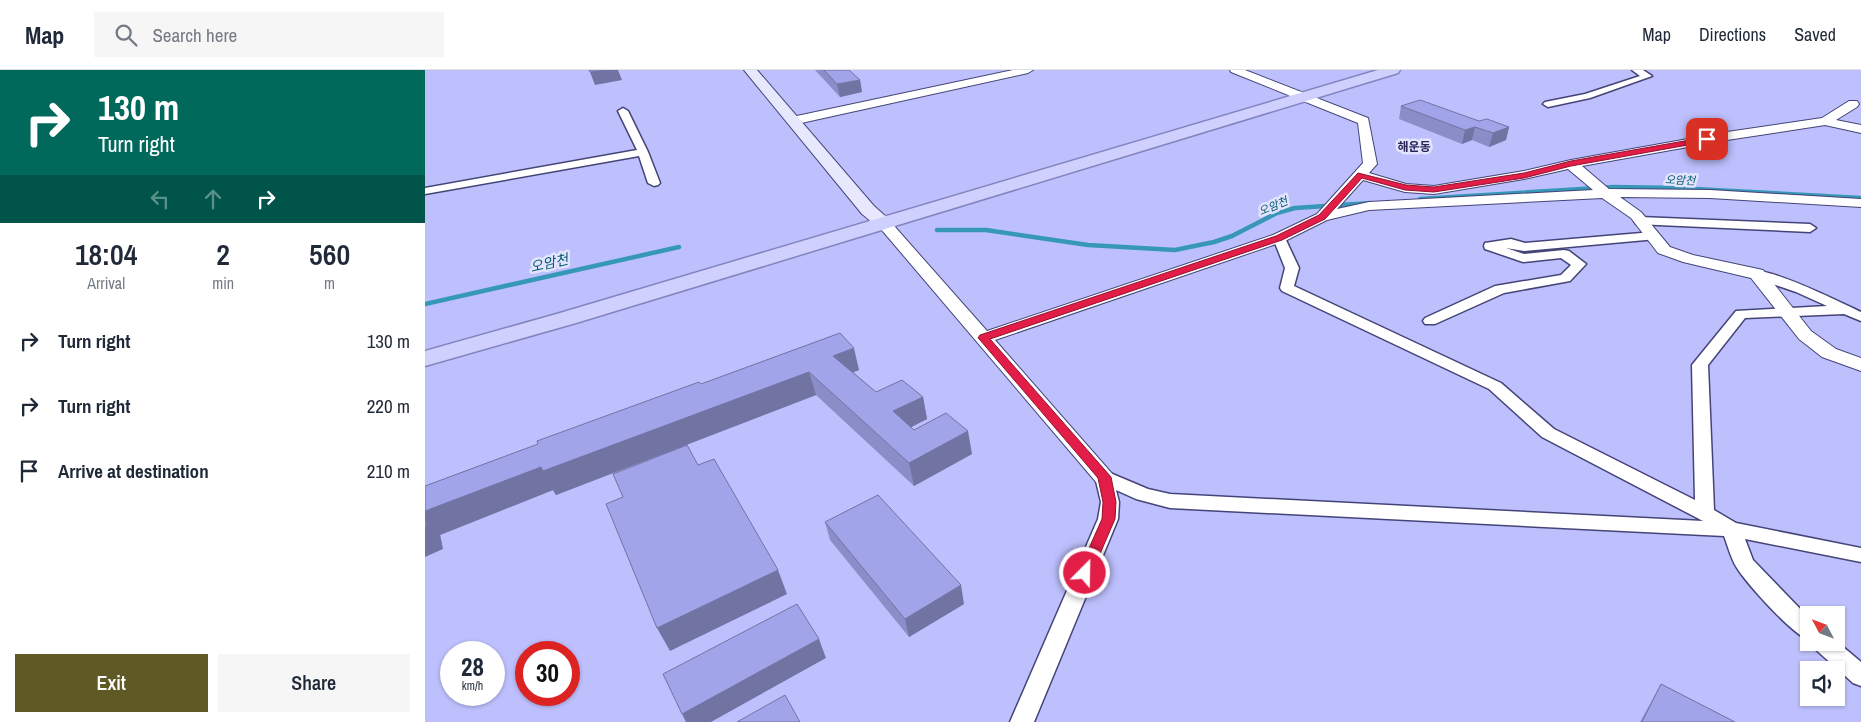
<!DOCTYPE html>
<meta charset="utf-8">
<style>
:root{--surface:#fff;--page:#f6f6f7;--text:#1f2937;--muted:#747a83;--line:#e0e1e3;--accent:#5f5926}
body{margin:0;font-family:"Archivo Narrow","Noto Sans KR",sans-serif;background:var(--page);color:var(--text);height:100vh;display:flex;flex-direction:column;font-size:19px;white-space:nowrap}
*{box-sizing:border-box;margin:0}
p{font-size:16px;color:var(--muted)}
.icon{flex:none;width:28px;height:28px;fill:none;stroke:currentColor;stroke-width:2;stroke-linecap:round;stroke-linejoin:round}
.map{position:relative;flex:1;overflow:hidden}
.panel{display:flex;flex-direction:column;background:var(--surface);width:425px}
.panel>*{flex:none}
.hud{background:#00695c;color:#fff;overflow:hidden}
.needle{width:32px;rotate:311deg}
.tools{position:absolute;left:1375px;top:536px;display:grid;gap:10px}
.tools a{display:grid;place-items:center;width:45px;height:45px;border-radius:0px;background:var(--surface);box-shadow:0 1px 4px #0004;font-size:25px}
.speed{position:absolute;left:15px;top:571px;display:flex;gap:10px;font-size:25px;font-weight:700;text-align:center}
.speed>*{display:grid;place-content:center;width:65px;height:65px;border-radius:50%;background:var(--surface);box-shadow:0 1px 4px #0004;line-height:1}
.speed small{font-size:12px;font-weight:400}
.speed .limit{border:8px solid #d22;background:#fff;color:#111}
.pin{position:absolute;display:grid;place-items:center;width:42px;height:42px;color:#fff;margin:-21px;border-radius:10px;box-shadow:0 2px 8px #0006}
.me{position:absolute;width:55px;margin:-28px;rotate:23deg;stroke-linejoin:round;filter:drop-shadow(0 0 4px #0008)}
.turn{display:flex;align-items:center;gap:18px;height:105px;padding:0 15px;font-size:22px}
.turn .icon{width:65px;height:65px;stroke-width:2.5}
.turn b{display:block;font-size:35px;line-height:42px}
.lanes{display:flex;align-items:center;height:48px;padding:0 15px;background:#0003;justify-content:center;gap:25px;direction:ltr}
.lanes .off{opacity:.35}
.eta{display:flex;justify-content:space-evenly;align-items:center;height:85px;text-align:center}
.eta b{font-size:30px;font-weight:600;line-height:35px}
.primary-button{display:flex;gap:10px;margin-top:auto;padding:10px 15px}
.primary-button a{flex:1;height:58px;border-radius:0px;background:var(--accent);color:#fff;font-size:20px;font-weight:600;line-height:58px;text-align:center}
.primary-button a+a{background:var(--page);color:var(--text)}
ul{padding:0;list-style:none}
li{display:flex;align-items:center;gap:15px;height:65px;padding:0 15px}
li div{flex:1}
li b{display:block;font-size:19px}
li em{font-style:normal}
header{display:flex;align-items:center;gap:30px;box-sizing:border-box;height:70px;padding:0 25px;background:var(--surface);border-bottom:1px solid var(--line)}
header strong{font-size:24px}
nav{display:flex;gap:28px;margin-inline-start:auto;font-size:18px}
.search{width:350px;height:45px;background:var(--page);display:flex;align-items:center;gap:12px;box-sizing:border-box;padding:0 18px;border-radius:0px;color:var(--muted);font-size:19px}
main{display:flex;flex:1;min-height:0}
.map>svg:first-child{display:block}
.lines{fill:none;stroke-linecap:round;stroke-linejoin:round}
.stream{stroke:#3698b6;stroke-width:4.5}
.minor-casing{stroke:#454478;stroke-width:3}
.tertiary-casing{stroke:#454478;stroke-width:2}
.secondary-casing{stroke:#454478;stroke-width:2}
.primary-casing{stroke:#8284be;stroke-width:3}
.minor{fill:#fff;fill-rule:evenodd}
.tertiary{fill:#fff;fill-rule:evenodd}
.secondary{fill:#e7e8fe;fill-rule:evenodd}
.primary{fill:#cfd0fe;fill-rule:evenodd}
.wall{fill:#8b8dc8}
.shaded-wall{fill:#7173a3}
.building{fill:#a2a4e9;stroke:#7173a3}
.route{fill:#e11d48;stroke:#92132f}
.labels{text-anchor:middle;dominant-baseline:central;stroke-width:5;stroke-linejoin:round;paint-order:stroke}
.far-water-label{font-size:11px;font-style:italic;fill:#03576d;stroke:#e3e4fe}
.far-quarter-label{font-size:12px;font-weight:bold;fill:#282556;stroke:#e3e4fe}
.water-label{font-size:14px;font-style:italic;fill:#03576d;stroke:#e3e4fe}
</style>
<header>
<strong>Map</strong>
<div class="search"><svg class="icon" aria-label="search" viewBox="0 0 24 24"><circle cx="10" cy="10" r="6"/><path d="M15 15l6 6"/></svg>Search here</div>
<nav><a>Map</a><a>Directions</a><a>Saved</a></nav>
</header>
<main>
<section class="panel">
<div class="hud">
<div class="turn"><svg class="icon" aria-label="right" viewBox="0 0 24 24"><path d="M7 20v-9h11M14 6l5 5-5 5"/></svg><div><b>130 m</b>Turn right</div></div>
<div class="lanes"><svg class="icon off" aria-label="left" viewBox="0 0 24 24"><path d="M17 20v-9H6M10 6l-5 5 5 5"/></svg><svg class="icon off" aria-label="ahead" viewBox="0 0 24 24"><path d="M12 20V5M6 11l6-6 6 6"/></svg><svg class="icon" aria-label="right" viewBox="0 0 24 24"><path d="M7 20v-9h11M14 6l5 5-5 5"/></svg></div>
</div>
<div class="eta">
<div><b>18:04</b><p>Arrival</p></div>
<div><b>2</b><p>min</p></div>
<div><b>560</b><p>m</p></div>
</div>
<ul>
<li><svg class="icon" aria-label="right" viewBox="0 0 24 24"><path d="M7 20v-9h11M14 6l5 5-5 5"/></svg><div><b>Turn right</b></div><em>130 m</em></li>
<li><svg class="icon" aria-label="right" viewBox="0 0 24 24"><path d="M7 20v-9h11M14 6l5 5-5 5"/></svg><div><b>Turn right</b></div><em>220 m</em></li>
<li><svg class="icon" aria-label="arrive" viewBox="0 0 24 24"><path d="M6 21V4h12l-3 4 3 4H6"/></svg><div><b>Arrive at destination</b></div><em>210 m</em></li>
</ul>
<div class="primary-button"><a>Exit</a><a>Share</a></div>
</section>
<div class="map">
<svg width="1436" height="652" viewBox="0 0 1436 652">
<rect width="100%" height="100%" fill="#bdc0fd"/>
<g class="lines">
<!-- stream -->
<g class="stream">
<path d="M995 129 1189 117 1251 118 1436 128"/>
<path d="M512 160H561L663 175 750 180 789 172 807 166 852 143 870 138 946 133"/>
<path d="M0 234 254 177"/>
</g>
<!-- minor casing -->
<g class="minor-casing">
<g id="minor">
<path d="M1207 0H1218L1227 6 1165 28 1123 37 1118 34 1120 32 1160 24 1215 6Z"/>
<path d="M198 38 203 41 223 82 235 113 233 115 229 116 223 113 214 86 0 124V118L212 80 193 41Z"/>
<path d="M1215 147 1385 154 1391 158 1385 162 1211 154 1209 151Z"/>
<path d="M1228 162 1232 163 1234 166 1232 169 1099 181 1081 178 1099 184 1139 180 1144 181 1161 194 1145 211 1079 223 1010 254H1000L998 251 1000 248 1070 216 1136 205 1146 195 1136 188 1098 192 1060 179 1059 176 1060 173 1086 169 1100 173Z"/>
<path d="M854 164 860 168 874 198 869 216 1076 313 1129 359 1270 430 1267 295 1311 241 1402 236 1371 222 1327 207 1325 204 1327 201C1345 197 1417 233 1436 242V251L1419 244 1320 248 1283 295 1289 440 1311 453 1436 478V492L1320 469 1328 490 1384 548V570C1368 565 1322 514 1312 498 1306 489 1303 476 1299 466L745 438 711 429 691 420 694 432 693 449 609 652H585L673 449 676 432 670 407 673 403 679 401 685 403 723 419 745 424 1278 451 1117 367 1064 319 857 221 855 218 860 198 848 168Z"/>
<path d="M1411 571 1436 592V616L1428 613 1389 578 1386 572Z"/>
</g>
</g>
<!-- tertiary casing -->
<g class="tertiary-casing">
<g id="tertiary">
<path d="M588 0H608L603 3 367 55 361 51 367 47Z"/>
<path d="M805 0H820L943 48 952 94 944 103 981 114 1009 116 1099 101 1146 90 1302 62 1397 48 1424 31H1432L1434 34 1432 37 1411 50 1436 55V63L1400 55 1302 70 1157 96 1184 119 1285 120 1436 129V137L1285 128 1195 127 1216 142 1245 177 1268 185 1338 200 1386 261 1411 279 1436 288V301L1397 287 1374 269 1326 208 1258 192 1233 183 1206 148 1177 128 944 140 902 150 860 171 570 270 690 407 687 412 679 415 671 412 450 152 453 149H463L562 261 848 165 892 144 938 93 933 53 806 2ZM1143 99 1168 120 944 132 912 139 938 110 980 122 1009 124 1099 109Z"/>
</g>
</g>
<!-- secondary casing -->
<g class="secondary-casing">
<path id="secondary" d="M319 0H332L449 136 467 152 464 156C452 159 446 151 437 144Z"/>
</g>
<!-- primary casing -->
<g class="primary-casing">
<path id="primary" d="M953 0H975L973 3 151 253 0 296V281L135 243Z"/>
</g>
<!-- minor -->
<use href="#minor" class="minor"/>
<!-- tertiary -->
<use href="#tertiary" class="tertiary"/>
<!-- secondary -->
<use href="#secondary" class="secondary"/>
<!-- primary -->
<use href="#primary" class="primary"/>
</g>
<!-- wall -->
<g class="wall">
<path d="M390 0H424L435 10 437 22 415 27Z"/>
<path d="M976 36 1084 57 1081 70 1064 77 1047 70 1037 74 974 49Z"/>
<path d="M415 263 434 300 428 302 451 322 498 327 502 349 486 357 489 360 547 384 489 416 391 325 131 425 128 420 15 465 18 479 0 416Z"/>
<path d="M400 452 539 534 484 567 405 470Z"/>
<path d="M1236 614 1310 652H1215Z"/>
</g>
<!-- shaded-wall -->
<g class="shaded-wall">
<path d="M180 0H193L197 10 170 15 165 2Z"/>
<path d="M435 10 437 22 415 27 412 14Z"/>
<path d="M1050 57 1047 70 1037 74 1040 60Z"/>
<path d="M1084 57 1081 70 1064 77 1068 63Z"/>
<path d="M429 278 434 300 414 308 408 286Z"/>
<path d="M384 302 391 325 131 425 128 420 15 465 18 479 0 487V441L116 397Z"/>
<path d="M498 327 502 349 473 364 468 341Z"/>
<path d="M543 361 547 384 489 416 484 393Z"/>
<path d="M353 500 362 524 245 581 232 558Z"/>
<path d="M536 515 539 534 484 567 480 549Z"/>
<path d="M394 569 401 588 286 652H261L257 644Z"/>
</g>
<!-- building -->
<g class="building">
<path d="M164 0H180L165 2Z"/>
<path d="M399 0H424L435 10 412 14Z"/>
<path d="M995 30 1054 51 1062 49 1084 57 1068 63 1050 57 1040 60 976 36Z"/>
<path d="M415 263 429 278 408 286 451 322 477 310 498 327 468 341 489 360 521 343 543 361 484 393 384 302 118 401 116 397 0 441V416L113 374 112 371 274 312 276 314Z"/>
<path d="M262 375 273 395 289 389 353 500 232 558 181 434 198 427 188 404Z"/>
<path d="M453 425 536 515 480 549 400 452Z"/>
<path d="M0 448 2 456 0 457Z"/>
<path d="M372 534 394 569 257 644 238 604Z"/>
<path d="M1236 614 1310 652H1217Z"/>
<path d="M360 625 375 652H312Z"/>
</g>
<!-- route -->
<path class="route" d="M1282 67 1285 68V71L1146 96 1099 108 1009 122 980 120 937 108 900 149 857 170 565 269 686 407 691 432 690 449 665 507 660 508 655 507 653 503 677 449 678 432 673 408 555 270 553 268 555 265 851 166 894 145 933 103 981 115 1009 117 1099 103 1146 91Z"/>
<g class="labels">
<!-- far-water labels -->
<g class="far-water-label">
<text transform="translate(1255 110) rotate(2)">오암천</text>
<text transform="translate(848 136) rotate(-23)">오암천</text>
</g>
<!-- far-quarter labels -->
<g class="far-quarter-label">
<text x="989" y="77">해운동</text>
</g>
<!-- water labels -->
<g class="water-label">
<text transform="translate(124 193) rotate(-13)">오암천</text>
</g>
</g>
</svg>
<div class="tools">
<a><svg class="needle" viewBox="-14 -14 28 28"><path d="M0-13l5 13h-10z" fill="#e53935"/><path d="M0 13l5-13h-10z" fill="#747a83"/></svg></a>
<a><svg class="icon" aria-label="sound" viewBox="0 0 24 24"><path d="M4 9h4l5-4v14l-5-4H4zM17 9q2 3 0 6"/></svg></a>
</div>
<div class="speed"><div>28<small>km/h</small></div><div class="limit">30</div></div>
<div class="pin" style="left:1282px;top:69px;background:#d93025"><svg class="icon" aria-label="arrive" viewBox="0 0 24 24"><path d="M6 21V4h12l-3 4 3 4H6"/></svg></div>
<svg class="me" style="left:660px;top:503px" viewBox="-20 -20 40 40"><circle r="17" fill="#e11d48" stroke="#fff" stroke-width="3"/><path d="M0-11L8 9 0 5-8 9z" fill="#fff"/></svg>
</div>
</main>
